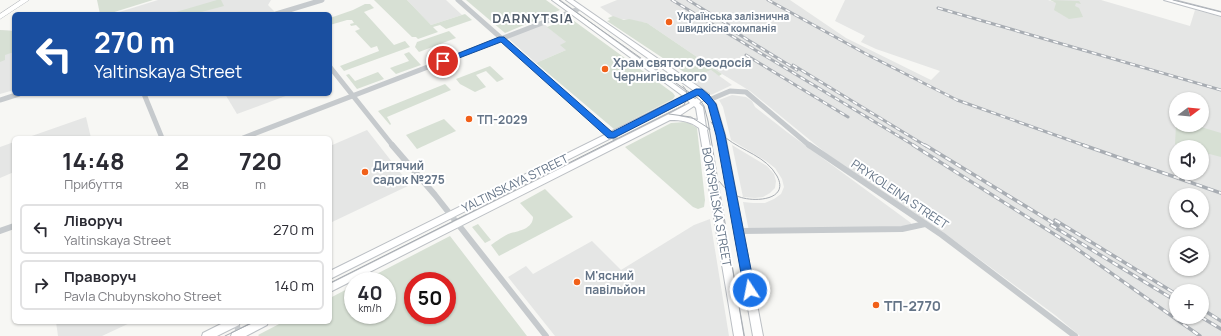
<!DOCTYPE html>
<html lang="uk">
<meta charset="utf-8">
<style>
:root{--surface:#fff;--page:#f2f2f3;--text:#2b2b33;--muted:#7c7c81;--line:#e1e1e2}
body{margin:0;font-family:Manrope,sans-serif;background:var(--page);color:var(--text);height:100vh;display:flex;flex-direction:column;font-size:15px;white-space:nowrap}
*{box-sizing:border-box;margin:0}
p{font-size:13px;color:var(--muted)}
.icon{flex:none;width:22px;height:22px;fill:none;stroke:currentColor;stroke-width:2;stroke-linecap:round;stroke-linejoin:round}
.map{position:relative;flex:1;overflow:hidden}
.panel{position:absolute;left:12px;top:136px;width:320px;height:188px;display:flex;flex-direction:column;background:var(--surface);border-radius:6px;box-shadow:0 1px 3px #0004}
.panel>*{flex:none}
.guide{position:absolute;left:12px;top:12px;width:320px;height:84px;border-radius:6px;box-shadow:0 1px 3px #0004;background:#1a4fa0;color:#fff;overflow:hidden}
.needle{width:26px;rotate:74deg}
.fabs{position:absolute;left:1169px;top:92px;display:grid;gap:8px}
.fabs a{display:grid;place-items:center;width:40px;height:40px;border-radius:50%;background:var(--surface);box-shadow:0 1px 3px #0004;font-size:20px}
.speed{position:absolute;left:344px;top:272px;display:flex;gap:8px;font-size:20px;font-weight:700;text-align:center}
.speed>*{display:grid;place-content:center;width:52px;height:52px;border-radius:50%;background:var(--surface);box-shadow:0 1px 3px #0004;line-height:1}
.speed small{font-size:10px;font-weight:400}
.speed .limit{border:6px solid #d22;background:#fff;color:#111}
.pin{position:absolute;display:grid;place-items:center;width:34px;height:34px;color:#fff;margin:-17px;border:2px solid #fff;border-radius:50%;box-shadow:0 1px 4px #0007}
.me{position:absolute;width:44px;margin:-22px;rotate:349deg;stroke-linejoin:round;filter:drop-shadow(0 0 3px #0008)}
.turn{display:flex;align-items:center;gap:14px;height:84px;padding:0 16px;font-size:18px}
.turn .icon{width:52px;height:52px;stroke-width:2.5}
.turn b{display:block;font-size:28px;line-height:34px}
.eta{display:flex;justify-content:space-evenly;align-items:center;height:68px;text-align:center}
.eta b{font-size:24px;font-weight:700;line-height:28px}
ul{padding:0;list-style:none}
li{display:flex;align-items:center;gap:12px;height:50px;margin:0 8px 6px;padding:0 8px;border:2px solid var(--line);border-radius:6px}
li div{flex:1}
li b{display:block;font-size:15px}
li em{font-style:normal}
.map>svg:first-child{display:block}
.built{fill:#e5e6e5;fill-rule:evenodd}
.green{fill:#d7e0d4;fill-rule:evenodd}
.lines{fill:none;stroke-linecap:round;stroke-linejoin:round}
.secondary-casing{stroke:#bbbfc4;stroke-width:2}
.primary-casing{stroke:#bbbec2;stroke-width:1}
.street-far1{stroke:#c6cacd;stroke-width:5}
.street{stroke:#c6cacd;stroke-width:6}
.secondary{fill:#fff;fill-rule:evenodd}
.primary{fill:#fff;fill-rule:evenodd}
.tram{stroke:#a8adb3;stroke-width:1}
.rail-far1-casing{stroke:#a8adb3;stroke-width:3}
.rail-casing{stroke:#a8adb3;stroke-width:3.5}
.rail-far1{stroke:#fff;stroke-width:1.5;stroke-dasharray:5;stroke-linecap:butt}
.rail{stroke:#fff;stroke-width:2;stroke-dasharray:6;stroke-linecap:butt}
.route{fill:#1a73e8;stroke:#114b97}
.poi-dot{fill:#f16019;stroke:#fff;stroke-width:1.5}
.labels{text-anchor:middle;dominant-baseline:central;stroke-width:4;stroke-linejoin:round;paint-order:stroke}
.far-poi-label{font-size:10px;font-weight:bold;fill:#647487;stroke:#fff;text-anchor:start}
.poi-label{font-size:12px;font-weight:bold;fill:#647487;stroke:#fff;text-anchor:start}
.street-label{font-size:12px;fill:#647487;stroke:#fff}
.far-district-label{font-size:13px;font-weight:bold;letter-spacing:1px;fill:#525e6c;stroke:#fff}
.near-poi-label{font-size:14px;font-weight:bold;fill:#647487;stroke:#fff;text-anchor:start}
</style>
<div class="map">
<svg width="1221" height="336" viewBox="0 0 1221 336">
<rect width="100%" height="100%" fill="#f7f7f4"/>
<!-- built -->
<g class="built">
<path d="M158 0H271L268 5 275 12 267 14H113Z"/>
<path d="M407 0H446L462 15 431 25Z"/>
<path d="M617 0H790L846 38 931 80 940 71 876 49 861 42 865 36 835 21 845 0H1048L1054 2 1055 0H1101L1190 26 1195 10 1221 17V336H1080L1055 315 940 230 827 154 750 91 722 74 647 23 615 18 600 7ZM1176 99H1202V125H1176ZM1176 147H1202V173H1176ZM1176 195H1202V221H1176ZM1176 243H1202V269H1176ZM1176 291H1202V317H1176Z"/>
<path d="M544 24 566 42V50L536 63 508 38Z"/>
<path d="M0 30 14 31V90L0 94Z"/>
<path d="M711 70 732 85 711 95 690 79Z"/>
<path d="M225 94H291L237 114Z"/>
<path d="M732 95 746 97 752 101 755 107 787 132 907 220 911 223V227L749 231 743 202 753 203H765L774 199 781 194 784 187 782 179 775 168 766 161 731 140 723 107 719 100Z"/>
<path d="M86 117 91 138H26Z"/>
<path d="M367 130 410 185 330 223V146Z"/>
<path d="M14 142V172L0 178V147Z"/>
<path d="M732 145 767 166 774 174 776 181 775 188 770 193 763 197 755 198 743 197Z"/>
<path d="M710 219 729 336H555L508 277 526 266 533 274 592 241 621 270 694 225Z"/>
<path d="M56 322H132L102 336H58Z"/>
</g>
<!-- green -->
<g class="green">
<path d="M97 0H153L108 14H100Z"/>
<path d="M217 0H221L224 6 194 14H177L176 12Z"/>
<path d="M374 0H407L431 25 465 14 472 20 446 29 440 25 433 27 438 32 418 39 416 37H412Z"/>
<path d="M466 0H546L560 10 505 33Z"/>
<path d="M1050 0 1079 1 1081 4 1076 3 1075 6 1079 8 1083 17 1069 19 1054 10 1056 3Z"/>
<path d="M365 4H370L374 8 364 12 394 45 405 41 410 47 344 71 340 66 379 51 377 46 371 48 355 31 360 29 356 25 351 26 350 24 354 23 352 20H347L330 25V18L353 10Z"/>
<path d="M613 16 624 20 629 19 647 23 722 74 719 76 711 70 693 78 607 21 610 20 608 18Z"/>
<path d="M570 18 673 93 675 96 673 99 614 129 536 63 566 50 560 45 566 42 547 27Z"/>
<path d="M0 30 14 31V52L5 55V60L0 62Z"/>
<path d="M449 31 456 38 419 52 415 47 417 42Z"/>
<path d="M409 52 421 65 396 74 390 68 409 61 404 54Z"/>
<path d="M490 66 504 79 497 82 486 71 476 75 486 87 475 92 460 84 456 79Z"/>
<path d="M378 72 384 79 357 89 346 75 349 74 355 81Z"/>
<path d="M445 84 451 90 387 117 391 124 390 125 378 111Z"/>
<path d="M444 119 456 131 417 149 406 135Z"/>
<path d="M685 122 691 124 697 128 705 200 704 207 698 209 693 207 625 147 671 123Z"/>
<path d="M1176 125H1194L1221 133V157L1202 152V147H1185L1175 144Z"/>
<path d="M545 189 573 217 499 256 491 245C497 241 505 235 511 233 520 231 533 228 533 217L520 203Z"/>
<path d="M478 224 491 240 485 243 472 227Z"/>
<path d="M450 236 527 336H259L258 335 283 322H330V298L353 286V315H387V281H363ZM413 281H447V315H413Z"/>
</g>
<g class="lines">
<!-- secondary casing -->
<g class="secondary-casing">
<g id="secondary">
<path d="M552 0H559L688 94 693 92H696L697 94 692 97 695 99 700 96 697 93 566 0H573L709 94V97L716 104 725 135 763 336H753L717 135 709 105 704 100 699 103 703 107 706 127 708 129 707 130 744 336H734L699 128C690 121 681 120 670 120L330 292V284L673 112 690 103 687 100 330 279V271L683 96ZM694 106 696 108 698 120 679 116Z"/>
<path d="M1164 0H1174L1221 12V16Z"/>
<path d="M225 322H240L239 325 217 336H202L203 333Z"/>
<path d="M254 322H268L267 325 246 336H231L232 333Z"/>
</g>
</g>
<!-- primary casing -->
<g class="primary-casing">
<path id="primary" d="M21 0H29L0 19V14Z"/>
</g>
<!-- street-far1 -->
<g class="street-far1">
<path d="M458 0 619 142"/>
<path d="M276 14 322 0"/>
<path d="M330 67 393 146"/>
<path d="M144 94 162 138"/>
<path d="M0 100 19 94"/>
<path d="M709 100 730 91 746 92 810 146"/>
<path d="M243 138 581 8"/>
</g>
<!-- street -->
<g class="street">
<path d="M392 145 435 195 546 336"/>
<path d="M809 145 942 235 1075 336"/>
<path d="M0 231 14 226"/>
<path d="M738 231 902 229 925 224"/>
<path d="M235 322 241 336"/>
</g>
<!-- secondary -->
<use href="#secondary" class="secondary"/>
<!-- primary -->
<use href="#primary" class="primary"/>
<!-- tram -->
<g class="tram">
<path d="M559 0 700 100 704 106 708 121 744 336"/>
<path d="M1173 0 1221 12"/>
<path d="M669 114 691 117 710 129"/>
<path d="M711 122C715 128 720 133 726 138 742 151 766 156 777 176 791 202 749 203 735 195 728 192 724 187 719 181"/>
<path d="M330 283 684 105C688 97 689 93 683 86"/>
<path d="M225 336 254 322"/>
</g>
<!-- rail-far1 casing -->
<g class="rail-far1-casing">
<g id="rail-far1">
<path d="M672 0 915 146"/>
<path d="M688 0 742 33"/>
<path d="M768 0 868 55 957 100 1086 146"/>
<path d="M938 8 1221 90"/>
<path d="M735 32 797 70"/>
<path d="M746 55 848 117"/>
<path d="M793 65 926 146"/>
</g>
</g>
<!-- rail casing -->
<g class="rail-casing">
<g id="rail">
<path d="M913 145 1070 244 1200 336"/>
<path d="M925 145 1058 226"/>
<path d="M1083 145 1221 193"/>
<path d="M1055 220 1176 294"/>
<path d="M1051 225 1176 301"/>
<path d="M1202 309 1221 321"/>
<path d="M1201 317 1221 329"/>
</g>
</g>
<!-- rail-far1 -->
<use href="#rail-far1" class="rail-far1"/>
<!-- rail -->
<use href="#rail" class="rail"/>
</g>
<!-- route -->
<path class="route" d="M499 37H504L612 132 696 89H702L709 95 716 104 725 135 755 290 753 294 750 295 746 294 744 290 716 135 708 105 698 95 614 138H608L501 42 446 63H440L439 61Z"/>
<!-- markers -->
<g class="poi-dot">
<circle cx="669" cy="22" r="4"/>
<circle cx="605" cy="69" r="4"/>
<circle cx="469" cy="119" r="4"/>
<circle cx="365" cy="172" r="4"/>
<circle cx="577" cy="282" r="4"/>
<circle cx="876" cy="305" r="4"/>
</g>
<g class="labels">
<!-- far-poi labels -->
<g class="far-poi-label">
<text x="677" y="16">Українська залізнична<tspan x="677" dy="12">швидкісна компанія</tspan></text>
</g>
<!-- poi labels -->
<g class="poi-label">
<text x="613" y="62">Храм святого Феодосія<tspan x="613" dy="14">Чернигівського</tspan></text>
<text x="477" y="119">ТП-2029</text>
<text x="373" y="165">Дитячий<tspan x="373" dy="14">садок №275</tspan></text>
<text x="585" y="275">М'ясний<tspan x="585" dy="14">павільйон</tspan></text>
</g>
<!-- street labels -->
<g class="street-label">
<text transform="translate(515 183) rotate(-26)">YALTINSKAYA STREET</text>
<text transform="translate(900 194) rotate(34)">PRYKOLEINA STREET</text>
<text transform="translate(717 207) rotate(80)">BORYSPILSKA STREET</text>
</g>
<!-- far-district labels -->
<g class="far-district-label">
<text x="533" y="18">DARNYTSIA</text>
</g>
<!-- near-poi labels -->
<g class="near-poi-label">
<text x="884" y="305">ТП-2770</text>
</g>
</g>
</svg>
<div class="fabs">
<a><svg class="needle" viewBox="-14 -14 28 28"><path d="M0-13l5 13h-10z" fill="#e53935"/><path d="M0 13l5-13h-10z" fill="#7c7c81"/></svg></a>
<a><svg class="icon" aria-label="sound" viewBox="0 0 24 24"><path d="M4 9h4l5-4v14l-5-4H4zM17 9q2 3 0 6"/></svg></a>
<a><svg class="icon" aria-label="search" viewBox="0 0 24 24"><circle cx="10" cy="10" r="6"/><path d="M15 15l6 6"/></svg></a>
<a><svg class="icon" aria-label="layers" viewBox="0 0 24 24"><path d="M12 4l9 5-9 5-9-5zM3 14l9 5 9-5"/></svg></a>
<a>+</a>
</div>
<div class="speed"><div>40<small>km/h</small></div><div class="limit">50</div></div>
<div class="pin" style="left:443px;top:61px;background:#d93025"><svg class="icon" aria-label="arrive" viewBox="0 0 24 24"><path d="M6 21V4h12l-3 4 3 4H6"/></svg></div>
<svg class="me" style="left:750px;top:290px" viewBox="-20 -20 40 40"><circle r="17" fill="#1a73e8" stroke="#fff" stroke-width="3"/><path d="M0-11L8 9 0 5-8 9z" fill="#fff"/></svg>
<div class="guide">
<div class="turn"><svg class="icon" aria-label="left" viewBox="0 0 24 24"><path d="M17 20v-9H6M10 6l-5 5 5 5"/></svg><div><b>270 m</b>Yaltinskaya Street</div></div>
</div>
<section class="panel">
<div class="eta">
<div><b>14:48</b><p>Прибуття</p></div>
<div><b>2</b><p>хв</p></div>
<div><b>720</b><p>m</p></div>
</div>
<ul>
<li><svg class="icon" aria-label="left" viewBox="0 0 24 24"><path d="M17 20v-9H6M10 6l-5 5 5 5"/></svg><div><b>Ліворуч</b><p>Yaltinskaya Street</p></div><em>270 m</em></li>
<li><svg class="icon" aria-label="right" viewBox="0 0 24 24"><path d="M7 20v-9h11M14 6l5 5-5 5"/></svg><div><b>Праворуч</b><p>Pavla Chubynskoho Street</p></div><em>140 m</em></li>
</ul>
</section>
</div>
